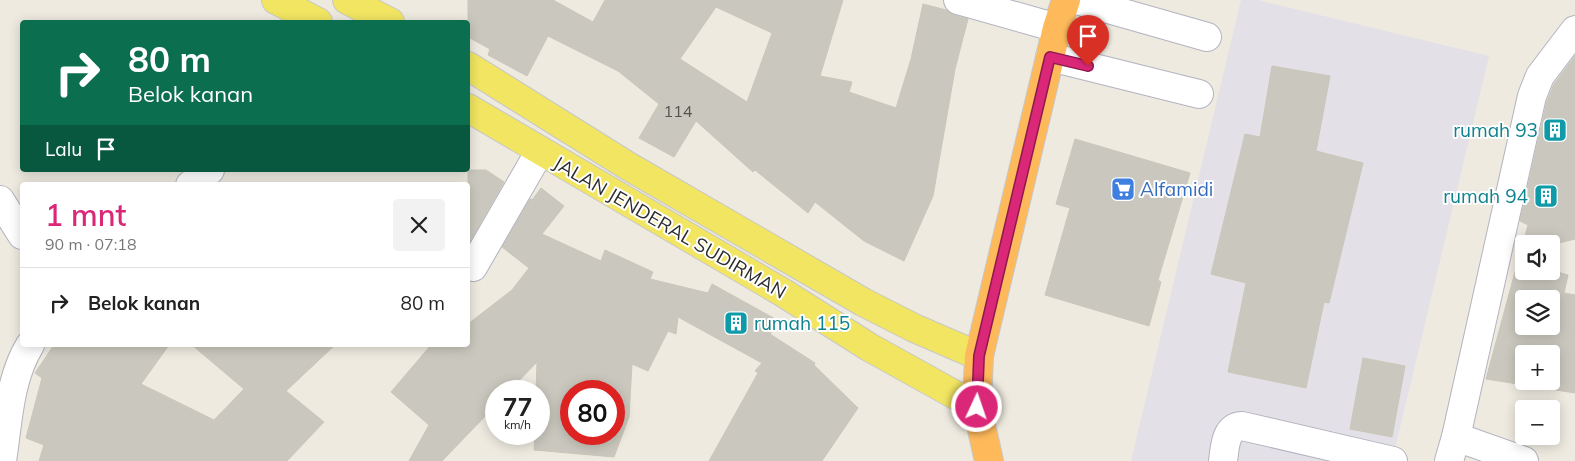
<!DOCTYPE html>
<html lang="id">
<meta charset="utf-8">
<style>
:root{--surface:#fff;--page:#f2f2f2;--text:#222;--muted:#767676;--line:#e0e0e0;--accent:#db2777}
body{margin:0;font-family:Mulish,sans-serif;background:var(--page);color:var(--text);height:100vh;display:flex;flex-direction:column;font-size:19px;white-space:nowrap}
*{box-sizing:border-box;margin:0}
p{font-size:16px;color:var(--muted)}
.icon{flex:none;width:28px;height:28px;fill:none;stroke:currentColor;stroke-width:2;stroke-linecap:round;stroke-linejoin:round}
.map{position:relative;flex:1;overflow:hidden}
.sheet{position:absolute;left:20px;top:182px;width:450px;height:165px;display:flex;flex-direction:column;background:var(--surface);border-radius:5px;box-shadow:0 2px 12px #0003}
.sheet>*{flex:none}
.hud{position:absolute;left:20px;top:20px;width:450px;height:152px;border-radius:5px;box-shadow:0 2px 12px #0003;background:#0b6e4f;color:#fff;overflow:hidden}
.buttons{position:absolute;left:1515px;top:235px;display:grid;gap:10px}
.buttons a{display:grid;place-items:center;width:45px;height:45px;border-radius:5px;background:var(--surface);box-shadow:0 2px 12px #0003;font-size:25px}
.speed{position:absolute;left:485px;top:380px;display:flex;gap:10px;font-size:25px;font-weight:700;text-align:center}
.speed>*{display:grid;place-content:center;width:65px;height:65px;border-radius:50%;background:var(--surface);box-shadow:0 2px 12px #0003;line-height:1}
.speed small{font-size:12px;font-weight:400}
.speed .limit{border:8px solid #d22;background:#fff;color:#111}
.pin{position:absolute;display:grid;place-items:center;width:42px;height:42px;color:#fff;margin:-51px -21px;border-radius:50% 50% 50% 0;rotate:-45deg;box-shadow:0 0 5px #0007}
.pin .icon{rotate:45deg}
.me{position:absolute;width:55px;margin:-28px;rotate:3deg;stroke-linejoin:round;filter:drop-shadow(0 0 4px #0008)}
.turn{display:flex;align-items:center;gap:18px;height:105px;padding:0 25px;font-size:22px}
.turn .icon{width:65px;height:65px;stroke-width:2.5}
.turn b{display:block;font-size:35px;line-height:42px}
.then{display:flex;align-items:center;height:48px;padding:0 25px;background:#0003;gap:10px;font-size:19px}
.round{display:grid;place-items:center;flex:none;width:52px;height:52px;border-radius:5px;background:var(--page)}
.head{display:flex;align-items:center;justify-content:space-between;height:85px;padding:0 25px}
h1{font-size:30px;font-weight:600;line-height:38px;color:var(--accent)}
ul{padding:0;list-style:none}
li{display:flex;align-items:center;gap:15px;height:70px;padding:0 25px;border-top:1px solid var(--line)}
li div{flex:1}
li b{display:block;font-size:19px}
li em{font-style:normal}
.map>svg:first-child{display:block}
.industrial{fill:#e3e0e7}
.building{fill:#cac8be;stroke:#cac6b9;fill-rule:evenodd}
.lines{fill:none;stroke-linecap:round;stroke-linejoin:round}
.minor-casing{stroke:#b3b3c0;stroke-width:30}
.major-casing{stroke:#c8c8c8;stroke-width:30}
.highway-casing{stroke:#c8c8c8;stroke-width:30}
.minor{stroke:#fff;stroke-width:28}
.major{stroke:#f1e562;stroke-width:28}
.highway{stroke:#feb95b;stroke-width:28}
.route-casing{stroke:#8e194d;stroke-width:12}
.route{stroke:#db2777;stroke-width:9}
.labels{text-anchor:middle;dominant-baseline:central;stroke-width:4;stroke-linejoin:round;paint-order:stroke}
.number-label{font-size:16px;fill:#545451}
.culture-label{font-size:19px;fill:#0d838f;stroke:#fff;text-anchor:end}
.shop-label{font-size:19px;fill:#366cbe;stroke:#fff;text-anchor:start}
.street-label{font-size:19px;fill:#2d2d2d;stroke:#fff}
</style>
<div class="map">
<svg width="1575" height="461" viewBox="0 0 1575 461">
<rect width="100%" height="100%" fill="#eeeae0"/>
<!-- industrial -->
<path class="industrial" d="M1241 0H1258L1489 56 1392 461H1131Z"/>
<!-- building -->
<g class="building">
<path d="M468 0H553L593 22 605 0H843L820 76 852 82 849 92 896 108 911 59 923 4 946 10 954 15 968 19 955 69 933 196 904 261 864 241 815 202 808 213 755 170 753 172 696 121 674 157 639 138 659 104 618 71 548 36 527 76 488 55 490 49 468 37ZM716 7 772 33 747 102 680 59Z"/>
<path d="M1575 56V239L1551 245 1524 244V251L1521 252 1528 225 1520 221 1547 101 1554 84Z"/>
<path d="M1272 66 1330 76 1316 151 1363 163 1329 303 1324 302 1306 388 1228 372 1246 283 1211 274 1245 134 1260 137Z"/>
<path d="M1075 139 1190 173 1158 280 1161 282 1149 326 1045 295 1070 208 1056 204Z"/>
<path d="M468 170H486L504 182 468 245Z"/>
<path d="M541 188 564 206 542 234 601 261 605 250 653 272 650 279 708 293 712 284 779 321 770 334 815 363 814 365 858 408 822 461H709L758 373 755 371 762 363 678 317 676 334 668 331 648 371 632 364 629 417 614 457 534 450 535 434H539V391H536L537 362 509 391H496V405L442 461H409L429 425 391 392 431 345H468V324L512 290 529 268 502 247 530 199 532 200ZM571 391H614V434H571Z"/>
<path d="M1518 261 1524 263V271L1551 270 1568 275 1564 293 1575 295V393L1486 379ZM1524 299H1551V326H1524ZM1524 354H1551V381H1524Z"/>
<path d="M54 345H169L141 384 214 420 244 389 192 345H335L286 391 324 422 287 461H39L44 445 26 438 42 378 35 373Z"/>
<path d="M1363 358 1405 366 1392 437 1350 429Z"/>
</g>
<g class="lines">
<!-- minor casing -->
<g class="minor-casing">
<g id="minor">
<path d="M958 0 1057 28"/>
<path d="M1077 0 1207 37"/>
<path d="M1050 57 1199 94"/>
<path d="M190 185 210 170"/>
<path d="M0 200 22 235"/>
<path d="M473 267 540 151"/>
<path d="M1456 437 1524 461"/>
<path d="M2 461C8 423 9 379 30 345"/>
<path d="M1223 461C1225 447 1225 427 1242 426L1393 461"/>
<path d="M1449 461 1456 437 1532 96 1540 76 1575 30"/>
</g>
</g>
<!-- major casing -->
<g class="major-casing">
<g id="major">
<path d="M276 0 318 22"/>
<path d="M347 0 390 22"/>
<path d="M468 66 628 166 863 302 914 328 979 356"/>
<path d="M468 108 782 292 869 347 977 407"/>
</g>
</g>
<!-- highway casing -->
<g class="highway-casing">
<path id="highway" d="M989 461 977 407 979 356 1057 28 1066 0"/>
</g>
<!-- minor -->
<use href="#minor" class="minor"/>
<!-- major -->
<use href="#major" class="major"/>
<!-- highway -->
<use href="#highway" class="highway"/>
</g>
<g class="lines">
<!-- route casing -->
<g class="route-casing">
<path id="route" d="M977 407 979 356 1050 57 1088 66"/>
</g>
<!-- route -->
<use href="#route" class="route"/>
</g>
<!-- icons -->
<defs>
<g id="building-square" transform="scale(1.25)"><rect x="-9" y="-9" width="18" height="18" rx="4" fill="#0f9aa8" stroke="#fff"/><path d="M-4-6H4V6H1V3H-1V6H-4ZM-2.5-4.3h1.7v1.8h-1.7ZM.8-4.3h1.7v1.8H.8ZM-2.5-1h1.7V.8h-1.7ZM.8-1h1.7V.8H.8Z" fill="#fff"/></g>
<g id="supermarket-square" transform="scale(1.25)"><rect x="-9" y="-9" width="18" height="18" rx="4" fill="#3f7fe0" stroke="#fff"/><path d="M-6-5.5h2.5l.6 2H6L4.5 2H-2.5L-4.4-4H-6ZM-1.5 3.2a1.3 1.3 0 1 0 .1 0ZM3 3.2a1.3 1.3 0 1 0 .1 0Z" fill="#fff"/></g>
</defs>
<g fill-rule="evenodd">
<use href="#building-square" x="1555" y="130"/>
<use href="#supermarket-square" x="1123" y="189"/>
<use href="#building-square" x="1546" y="196"/>
<use href="#building-square" x="736" y="323"/>
</g>
<g class="labels">
<!-- number labels -->
<g class="number-label">
<text x="678" y="111">114</text>
</g>
<!-- culture labels -->
<g class="culture-label">
<text x="1538" y="130">rumah 93</text>
<text x="1528" y="196">rumah 94</text>
<text x="754" y="323" text-anchor="start">rumah 115</text>
</g>
<!-- shop labels -->
<g class="shop-label">
<text x="1140" y="189">Alfamidi</text>
</g>
<!-- street labels -->
<g class="street-label">
<text transform="translate(670 227) rotate(30)">JALAN JENDERAL SUDIRMAN</text>
</g>
</g>
</svg>
<div class="buttons">
<a><svg class="icon" aria-label="sound" viewBox="0 0 24 24"><path d="M4 9h4l5-4v14l-5-4H4zM17 9q2 3 0 6"/></svg></a>
<a><svg class="icon" aria-label="layers" viewBox="0 0 24 24"><path d="M12 4l9 5-9 5-9-5zM3 14l9 5 9-5"/></svg></a>
<a>+</a>
<a>−</a>
</div>
<div class="speed"><div>77<small>km/h</small></div><div class="limit">80</div></div>
<div class="pin" style="left:1088px;top:66px;background:#d93025"><svg class="icon" aria-label="arrive" viewBox="0 0 24 24"><path d="M6 21V4h12l-3 4 3 4H6"/></svg></div>
<svg class="me" style="left:977px;top:407px" viewBox="-20 -20 40 40"><circle r="17" fill="#db2777" stroke="#fff" stroke-width="3"/><path d="M0-11L8 9 0 5-8 9z" fill="#fff"/></svg>
<div class="hud">
<div class="turn"><svg class="icon" aria-label="right" viewBox="0 0 24 24"><path d="M7 20v-9h11M14 6l5 5-5 5"/></svg><div><b>80 m</b>Belok kanan</div></div>
<div class="then">Lalu<svg class="icon" aria-label="arrive" viewBox="0 0 24 24"><path d="M6 21V4h12l-3 4 3 4H6"/></svg></div>
</div>
<section class="sheet">
<div class="head"><div><h1>1 mnt</h1><p>90 m · 07:18</p></div><a class="round"><svg class="icon" aria-label="close" viewBox="0 0 24 24"><path d="M6 6l12 12M18 6L6 18"/></svg></a></div>
<ul>
<li><svg class="icon" aria-label="right" viewBox="0 0 24 24"><path d="M7 20v-9h11M14 6l5 5-5 5"/></svg><div><b>Belok kanan</b></div><em>80 m</em></li>
</ul>
</section>
</div>
